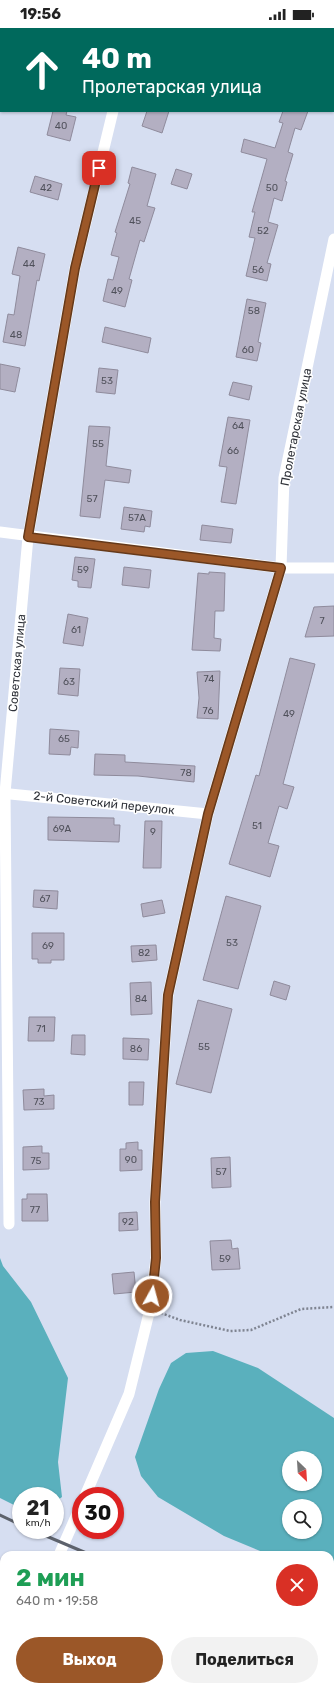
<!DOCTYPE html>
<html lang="ru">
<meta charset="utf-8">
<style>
:root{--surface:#fff;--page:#f2f2f2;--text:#222;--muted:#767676;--accent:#9b5728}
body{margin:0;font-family:Rubik,sans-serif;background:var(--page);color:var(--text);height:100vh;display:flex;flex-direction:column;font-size:15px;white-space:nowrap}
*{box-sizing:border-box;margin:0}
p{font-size:13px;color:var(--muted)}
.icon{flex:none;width:22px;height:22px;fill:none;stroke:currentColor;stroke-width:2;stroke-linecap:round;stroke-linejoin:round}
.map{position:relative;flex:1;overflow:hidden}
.side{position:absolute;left:0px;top:1523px;width:334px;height:140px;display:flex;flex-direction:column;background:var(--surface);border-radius:12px 12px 0 0;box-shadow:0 1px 3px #0004}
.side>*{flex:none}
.hud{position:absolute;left:0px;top:0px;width:334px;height:84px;box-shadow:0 1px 3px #0004;background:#00695c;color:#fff;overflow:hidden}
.needle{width:26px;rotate:155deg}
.controls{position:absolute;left:282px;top:1423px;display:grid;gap:8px}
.controls a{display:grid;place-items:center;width:40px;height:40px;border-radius:50%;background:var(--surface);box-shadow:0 1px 3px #0004;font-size:20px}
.speed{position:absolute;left:12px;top:1459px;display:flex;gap:8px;font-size:20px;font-weight:700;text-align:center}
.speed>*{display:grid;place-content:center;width:52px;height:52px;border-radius:50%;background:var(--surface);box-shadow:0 1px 3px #0004;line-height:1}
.speed small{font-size:10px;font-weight:400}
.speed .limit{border:6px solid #d22;background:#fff;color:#111}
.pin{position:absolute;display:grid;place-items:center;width:34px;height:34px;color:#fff;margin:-17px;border-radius:8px;box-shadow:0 2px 6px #0006}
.me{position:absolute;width:44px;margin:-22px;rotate:7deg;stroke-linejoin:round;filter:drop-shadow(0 0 3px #0008)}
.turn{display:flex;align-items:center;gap:14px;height:84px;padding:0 16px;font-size:18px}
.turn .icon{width:52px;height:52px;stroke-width:2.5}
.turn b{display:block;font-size:28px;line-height:34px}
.round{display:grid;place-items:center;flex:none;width:42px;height:42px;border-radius:21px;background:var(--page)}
.overview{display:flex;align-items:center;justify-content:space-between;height:68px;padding:0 16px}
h1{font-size:24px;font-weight:700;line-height:30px;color:#1e9e55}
.cta{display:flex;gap:8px;margin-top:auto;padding:8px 16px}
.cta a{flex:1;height:46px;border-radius:24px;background:var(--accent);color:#fff;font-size:16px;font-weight:700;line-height:46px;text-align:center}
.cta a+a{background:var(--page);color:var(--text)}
.status{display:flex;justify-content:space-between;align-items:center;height:28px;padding:0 20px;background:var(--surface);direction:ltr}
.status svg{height:11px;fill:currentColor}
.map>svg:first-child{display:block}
.water{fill:#5ab0bd;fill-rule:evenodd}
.building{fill:#b3afc2;stroke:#8f8b9c}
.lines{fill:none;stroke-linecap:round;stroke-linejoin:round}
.path{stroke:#7f8491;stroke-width:2.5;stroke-dasharray:2 2;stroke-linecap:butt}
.street{stroke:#fff;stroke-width:11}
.rail{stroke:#5d626c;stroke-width:3}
.route-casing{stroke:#65391a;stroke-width:10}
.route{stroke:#9b5728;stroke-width:7}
.labels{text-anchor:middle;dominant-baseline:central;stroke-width:3;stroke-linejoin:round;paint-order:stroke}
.number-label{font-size:10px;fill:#50515b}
.street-label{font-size:12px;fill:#2f3239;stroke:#fff}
</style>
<div class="status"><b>19:56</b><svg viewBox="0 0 49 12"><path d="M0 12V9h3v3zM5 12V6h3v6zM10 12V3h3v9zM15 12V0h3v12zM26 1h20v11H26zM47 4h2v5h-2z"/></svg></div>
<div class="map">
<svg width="334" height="1663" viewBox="0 0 334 1663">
<rect width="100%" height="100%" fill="#d6def1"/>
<!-- water -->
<g class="water">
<path d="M0 1230 3 1238 31 1274 68 1350 58 1434 62 1469 55 1474V1468H21V1478H16L0 1470Z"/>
<path d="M213 1323 258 1340 334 1390V1542L330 1541V1527H270L224 1508 158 1469 141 1448 135 1429 159 1361 171 1335 186 1325ZM289 1430H315V1456H289ZM289 1478H315V1504H289Z"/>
</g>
<!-- building -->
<g class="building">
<path d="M53 83H67L66 87 76 89 70 113 47 107Z"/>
<path d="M147 83H169L162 105 142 98Z"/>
<path d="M283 83H308L301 102 295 100 288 124 293 126 285 153 287 154 282 173 274 170 268 194 278 197 267 235 271 236 267 253 246 248 255 210 249 209 255 184H252L267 131 241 124 244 111 275 120 283 95 279 94Z"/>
<path d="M132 139 156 146 147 178 155 180 144 214 140 212 129 251 132 252 125 279 103 273 108 251 113 252 119 229 111 227 117 205 115 204 130 156 128 155Z"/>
<path d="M176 141 192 146 187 161 171 156Z"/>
<path d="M35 148 62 156 58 172 30 164Z"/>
<path d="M18 219 45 226 39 253 37 252 25 318 3 314 8 286 14 287 20 248 12 246Z"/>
<path d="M247 271 266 275 258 314 261 315 257 333 236 329Z"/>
<path d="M105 299 151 310 148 325 102 314Z"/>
<path d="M0 336 20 340 15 364 0 361Z"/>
<path d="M99 340 118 342 115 366 96 364Z"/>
<path d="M233 354 252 358 249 372 229 367Z"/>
<path d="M228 389 250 392 236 476 221 474 227 439 219 438Z"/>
<path d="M89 398 110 399 106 438 131 442 129 455 105 452 100 490 80 488Z"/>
<path d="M124 479 152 483 150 499 145 498 144 504 121 501Z"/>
<path d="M202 497 233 501 231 515 200 512Z"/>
<path d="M75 529 95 531 91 560 78 559V553L72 552Z"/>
<path d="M124 539 151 542 149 560 122 557Z"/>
<path d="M209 544 225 545 224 583H215L214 610 221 611 220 623 192 622 198 545 209 546Z"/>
<path d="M334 578V608L305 609 314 579Z"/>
<path d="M68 586 88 590 83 618 63 615Z"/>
<path d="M290 630 315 636 283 756 294 759 287 781 279 778 268 815 279 818 270 849 229 836 256 747 259 748Z"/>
<path d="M60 640 80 641 78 668 58 666Z"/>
<path d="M220 643 218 691 197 690 199 670 197 644Z"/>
<path d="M50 701 79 703 78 720 71 719 70 727 49 726Z"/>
<path d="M95 726 125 727V734L195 738 194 754 138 748 94 747Z"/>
<path d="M48 789 114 790V797H120L119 814 48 812Z"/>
<path d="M145 793H162L161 840H143Z"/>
<path d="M34 862 58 863 57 881 33 879Z"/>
<path d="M226 868 261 878 238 961 203 952Z"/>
<path d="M162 872 165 885 143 889 141 876Z"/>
<path d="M32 905H64V932H51V935H38V931H32Z"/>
<path d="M156 917 157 932 132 934 131 918Z"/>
<path d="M274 953 290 958 286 972 270 967Z"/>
<path d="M151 954 152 986 131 987 130 955Z"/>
<path d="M198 972 232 981 211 1065 176 1056Z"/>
<path d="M29 989H55L54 1013H28Z"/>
<path d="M72 1007H85V1027L71 1026Z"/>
<path d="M123 1010 149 1011 148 1032 123 1031Z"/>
<path d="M129 1054H144L143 1077H129Z"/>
<path d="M44 1061V1068L54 1067V1081L24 1082 23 1062Z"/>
<path d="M138 1114V1122H142V1142L120 1143V1121H126V1115Z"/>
<path d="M42 1118V1125H49V1141L23 1142V1119Z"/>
<path d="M230 1129 231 1159 212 1160 211 1130Z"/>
<path d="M27 1166H47L48 1193H22V1171H27Z"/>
<path d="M137 1184 138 1202 119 1203V1185Z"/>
<path d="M231 1212 232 1221 238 1220 240 1241 212 1242 210 1213Z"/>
<path d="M134 1244 136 1264 114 1266 112 1246Z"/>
</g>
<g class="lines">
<!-- path -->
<path class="path" d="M161 1285 180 1292 230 1303 251 1302 301 1281 334 1279"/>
<!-- street -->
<g class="street">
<path d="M133 1 134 0"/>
<path d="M0 504 281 540H334"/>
<path d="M0 765 208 786"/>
<path d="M9 1196 5 765 28 509 75 240 113 83"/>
<path d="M85 1468 129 1366 150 1281 156 1230 155 1174 168 967 208 786 281 540 284 450 334 211"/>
<path d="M59 1527 81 1477"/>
<path d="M0 1658 4 1648"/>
</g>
<!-- rail -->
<g class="rail">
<path d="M0 1487 21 1497"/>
<path d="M32 1502 91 1527"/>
<path d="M330 1604 334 1605"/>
</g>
</g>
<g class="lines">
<!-- route casing -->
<g class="route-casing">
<path id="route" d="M99 140 75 240 28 509 281 540 208 786 168 967 155 1174 156 1230 152 1268"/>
</g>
<!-- route -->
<use href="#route" class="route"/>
</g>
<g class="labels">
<!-- number labels -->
<g class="number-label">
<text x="61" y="98">40</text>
<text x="46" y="160">42</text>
<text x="272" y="160">50</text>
<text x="135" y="193">45</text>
<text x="263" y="203">52</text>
<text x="29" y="236">44</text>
<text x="258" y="242">56</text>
<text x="117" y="263">49</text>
<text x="254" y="283">58</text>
<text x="16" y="307">48</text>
<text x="248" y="322">60</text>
<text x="107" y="353">53</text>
<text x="238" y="398">64</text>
<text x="98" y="416">55</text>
<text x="233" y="423">66</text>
<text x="92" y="471">57</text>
<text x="137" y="490">57А</text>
<text x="83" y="542">59</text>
<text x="322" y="593">7</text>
<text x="76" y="602">61</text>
<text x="209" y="651">74</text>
<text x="69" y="654">63</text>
<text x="208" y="683">76</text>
<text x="289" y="686">49</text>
<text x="64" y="711">65</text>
<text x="186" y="745">78</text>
<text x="257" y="798">51</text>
<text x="62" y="801">69А</text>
<text x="153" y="804">9</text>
<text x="45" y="871">67</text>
<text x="232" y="915">53</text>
<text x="48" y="918">69</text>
<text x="144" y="925">82</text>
<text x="141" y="971">84</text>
<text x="41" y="1001">71</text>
<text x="204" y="1019">55</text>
<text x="136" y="1021">86</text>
<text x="39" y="1074">73</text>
<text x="131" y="1132">90</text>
<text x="36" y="1133">75</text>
<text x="221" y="1144">57</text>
<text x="35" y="1182">77</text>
<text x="128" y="1194">92</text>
<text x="225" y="1231">59</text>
</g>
<!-- street labels -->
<g class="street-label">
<text transform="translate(296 399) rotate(-79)">Пролетарская улица</text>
<text transform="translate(17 635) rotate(-85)">Советская улица</text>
<text transform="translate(104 775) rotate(6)">2-й Советский переулок</text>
</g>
</g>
</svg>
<div class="controls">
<a><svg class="needle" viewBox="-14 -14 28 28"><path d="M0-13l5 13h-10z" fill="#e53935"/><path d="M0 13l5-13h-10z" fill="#767676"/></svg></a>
<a><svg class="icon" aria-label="search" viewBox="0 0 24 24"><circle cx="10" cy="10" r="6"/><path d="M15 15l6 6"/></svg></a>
</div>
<div class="speed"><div>21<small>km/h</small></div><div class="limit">30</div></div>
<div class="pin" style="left:99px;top:140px;background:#d93025"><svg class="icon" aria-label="arrive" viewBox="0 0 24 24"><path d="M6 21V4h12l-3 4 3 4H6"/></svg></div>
<svg class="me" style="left:152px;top:1268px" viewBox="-20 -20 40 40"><circle r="17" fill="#9b5728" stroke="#fff" stroke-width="3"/><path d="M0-11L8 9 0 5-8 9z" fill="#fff"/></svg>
<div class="hud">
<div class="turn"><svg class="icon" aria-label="ahead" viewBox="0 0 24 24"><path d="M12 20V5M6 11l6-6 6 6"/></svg><div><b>40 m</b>Пролетарская улица</div></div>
</div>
<section class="side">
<div class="overview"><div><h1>2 мин</h1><p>640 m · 19:58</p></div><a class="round" style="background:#d93025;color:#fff"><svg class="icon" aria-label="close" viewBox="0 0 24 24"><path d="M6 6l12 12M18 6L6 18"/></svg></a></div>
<div class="cta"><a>Выход</a><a>Поделиться</a></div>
</section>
</div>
